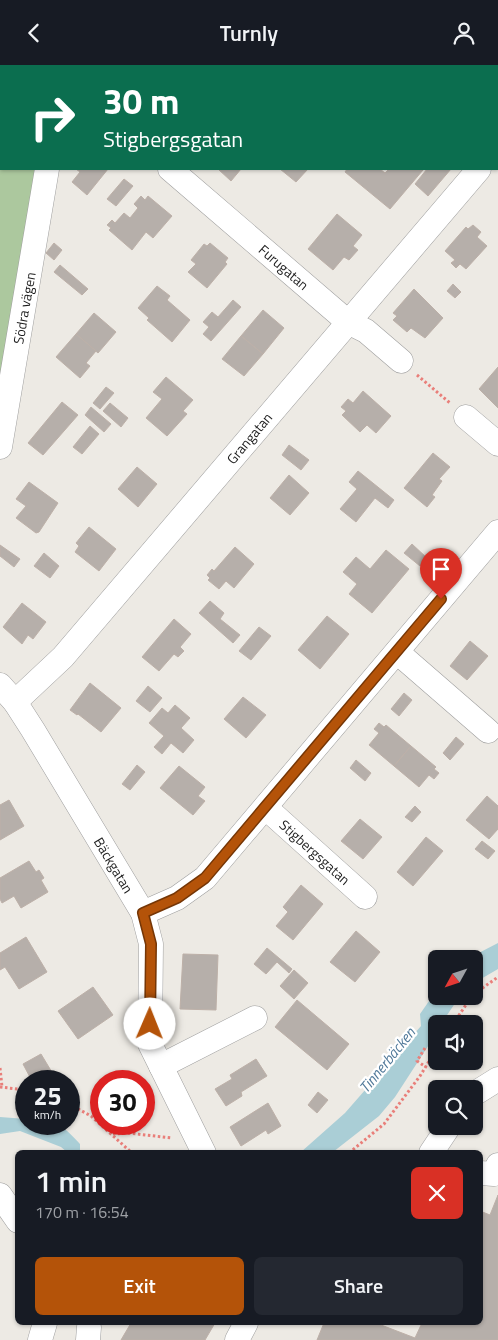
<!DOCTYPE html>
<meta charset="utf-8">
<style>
:root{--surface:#171b24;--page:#242831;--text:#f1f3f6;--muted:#9ea1a6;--accent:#b45309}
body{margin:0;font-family:"Titillium Web",sans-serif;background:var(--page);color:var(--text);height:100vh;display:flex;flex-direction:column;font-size:19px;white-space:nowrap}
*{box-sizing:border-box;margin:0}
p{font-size:16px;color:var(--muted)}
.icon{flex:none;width:28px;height:28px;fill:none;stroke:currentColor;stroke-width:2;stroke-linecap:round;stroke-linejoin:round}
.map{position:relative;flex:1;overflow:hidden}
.side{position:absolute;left:15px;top:1085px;width:468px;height:175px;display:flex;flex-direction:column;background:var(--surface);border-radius:8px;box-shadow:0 1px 4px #0004}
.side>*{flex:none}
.banner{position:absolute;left:0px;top:0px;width:499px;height:105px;box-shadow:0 1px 4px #0004;background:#0b6e4f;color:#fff;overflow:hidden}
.needle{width:32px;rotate:230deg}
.buttons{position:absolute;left:428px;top:885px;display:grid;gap:10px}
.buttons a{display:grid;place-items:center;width:55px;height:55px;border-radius:8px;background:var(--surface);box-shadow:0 1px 4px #0004;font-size:25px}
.speed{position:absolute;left:15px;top:1005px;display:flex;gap:10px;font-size:25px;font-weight:700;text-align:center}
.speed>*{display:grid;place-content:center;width:65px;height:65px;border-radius:50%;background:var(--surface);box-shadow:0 1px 4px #0004;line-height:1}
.speed small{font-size:12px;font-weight:400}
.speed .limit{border:8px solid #d22;background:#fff;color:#111}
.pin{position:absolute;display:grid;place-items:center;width:42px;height:42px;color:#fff;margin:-51px -21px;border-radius:50% 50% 50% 0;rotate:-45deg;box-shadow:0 0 5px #0007}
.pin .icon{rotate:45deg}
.me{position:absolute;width:55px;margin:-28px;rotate:1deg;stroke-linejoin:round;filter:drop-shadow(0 0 4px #0008)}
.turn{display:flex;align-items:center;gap:18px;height:105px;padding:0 20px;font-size:22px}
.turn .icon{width:65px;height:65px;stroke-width:2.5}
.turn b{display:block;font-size:35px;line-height:42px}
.round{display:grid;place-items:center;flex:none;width:52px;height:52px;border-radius:8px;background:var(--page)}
.headline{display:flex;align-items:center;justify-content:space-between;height:85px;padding:0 20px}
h1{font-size:30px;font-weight:600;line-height:38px}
.primary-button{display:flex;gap:10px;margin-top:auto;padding:10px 20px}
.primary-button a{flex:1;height:58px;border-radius:8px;background:var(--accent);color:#fff;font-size:20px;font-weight:600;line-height:58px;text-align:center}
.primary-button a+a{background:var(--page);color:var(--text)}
header{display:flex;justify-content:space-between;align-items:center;height:65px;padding:0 20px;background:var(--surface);font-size:22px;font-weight:600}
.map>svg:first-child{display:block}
.forest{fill:#acc89e}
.water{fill:#aaced6}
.building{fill:#b6afaa;stroke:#bdb0a8}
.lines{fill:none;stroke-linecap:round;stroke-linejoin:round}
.minor-casing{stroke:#9e9e9e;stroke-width:25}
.path{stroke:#e97f7a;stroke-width:3;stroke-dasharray:2.5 2.5;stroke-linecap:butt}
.minor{stroke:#fff;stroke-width:24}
.route-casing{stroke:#753606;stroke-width:12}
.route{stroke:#b45309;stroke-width:9}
.labels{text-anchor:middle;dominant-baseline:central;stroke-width:4.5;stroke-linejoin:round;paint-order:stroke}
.street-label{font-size:14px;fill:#1d1d1d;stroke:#fff}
.water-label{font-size:15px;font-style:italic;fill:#527a9a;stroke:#fff}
</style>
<header><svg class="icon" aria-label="back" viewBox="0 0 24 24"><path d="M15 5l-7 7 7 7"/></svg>Turnly<svg class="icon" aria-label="person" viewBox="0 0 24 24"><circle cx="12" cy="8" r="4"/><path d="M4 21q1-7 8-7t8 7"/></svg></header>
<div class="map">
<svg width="498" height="1275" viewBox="0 0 498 1275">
<rect width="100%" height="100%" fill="#edeae4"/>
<!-- forest -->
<path class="forest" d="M0 0 49 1H1V104H39L0 343Z"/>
<!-- water -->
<g class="water">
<path d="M498 878V904L474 918V894H467Z"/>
<path d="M436 926V931H460L441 959H436V967L432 975 395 1032 379 1051 333 1087H301L345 1048 421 961 420 949Z"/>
<path d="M0 1052 26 1054V1059C58 1059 58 1055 80 1079V1087H67L61 1082 20 1066 0 1069Z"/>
</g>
<!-- building -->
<g class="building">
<path d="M76 104H108L87 130 72 117 80 107Z"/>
<path d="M218 104H241L231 116Z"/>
<path d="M280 104H308L296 117Z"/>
<path d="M347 104H380L385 108 389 104 423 105 390 144 345 107Z"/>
<path d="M427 104H451L428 131 415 119Z"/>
<path d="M124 114 133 121 116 141 107 134Z"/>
<path d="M141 131 145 135 148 131 172 151 153 173 146 167 132 185 109 165 111 163 107 160 112 155 115 158 124 148 130 153 138 143 134 139Z"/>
<path d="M337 149 362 170 353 181 358 185 349 195 344 192 333 205 308 184Z"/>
<path d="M473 160 481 167 477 172 487 181 466 204 460 199 456 203 451 198 455 195 445 186 466 162 468 164Z"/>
<path d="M54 178 62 185 54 195 46 188Z"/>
<path d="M210 178 228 193 225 197 227 199 207 223 188 207 196 199 191 195 204 179 207 181Z"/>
<path d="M60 200 88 224 82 230 54 207Z"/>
<path d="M453 219 461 227 455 233 447 226Z"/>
<path d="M157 221 170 231 167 235 190 255 172 277 147 255 149 253 138 243Z"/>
<path d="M414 224 443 253 425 273 411 263 407 267 393 255 397 251 393 248Z"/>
<path d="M233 235 241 242 211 276 203 269 209 262 203 257 212 247 218 252Z"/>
<path d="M263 245 284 263 263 289 241 271Z"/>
<path d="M94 248 116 267 98 288 76 269Z"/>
<path d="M76 269 96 286 86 298 90 301 80 313 56 292Z"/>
<path d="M241 271 263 289 244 311 222 294Z"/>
<path d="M498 302V343L479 324Z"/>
<path d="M166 312 193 335 183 346 187 349 167 371 146 353 162 334 153 327Z"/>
<path d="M106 322 114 328 100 344 93 338Z"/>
<path d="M363 326 391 351 376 368 367 360 360 367 342 350 346 346 341 342 348 334 353 338Z"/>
<path d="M62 337 78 350 43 390 28 378Z"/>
<path d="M110 338 128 353 121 362 103 346Z"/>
<path d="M91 342 111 359 104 367 85 350Z"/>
<path d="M90 361 99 369 82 389 73 382Z"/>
<path d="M289 380 309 395 301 405 282 390Z"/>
<path d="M433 388 450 402 439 414 442 416 432 430 435 432 427 442 404 423Z"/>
<path d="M137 402 157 419 138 442 118 424Z"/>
<path d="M358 406 394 435 388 443 375 433 356 457 340 444 357 424 349 417Z"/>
<path d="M289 410 309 428 290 450 270 433Z"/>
<path d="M29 417 58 438 39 467 36 468 16 453 26 441 16 434Z"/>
<path d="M89 462 116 484 99 506 75 487 79 481 76 478Z"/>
<path d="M412 479 427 493 420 501 404 488Z"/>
<path d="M0 480 20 494 14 502 0 491Z"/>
<path d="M235 482 254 499 234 523 226 516 219 524 208 515 210 513 207 510 212 504 214 506Z"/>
<path d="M386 485 409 504 372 548 349 529 357 519 343 507 356 492 370 504Z"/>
<path d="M44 488 59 501 50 513 34 501Z"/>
<path d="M210 536 224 548 220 554 240 570 233 578 199 548Z"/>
<path d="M22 538 46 557 33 574 28 570 22 579 3 562Z"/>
<path d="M327 551 349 569 320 604 298 585Z"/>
<path d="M174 554 191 569 180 582 184 586 178 592 174 589 159 606 142 592Z"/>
<path d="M259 562 271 571 251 595 239 586Z"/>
<path d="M470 576 488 591 467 615 450 601Z"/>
<path d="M90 618 121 643 101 667 78 649 77 650 70 645Z"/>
<path d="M148 621 162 633 150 647 136 636Z"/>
<path d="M404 628 412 635 399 651 391 644Z"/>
<path d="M243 632 266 650 246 673 224 654Z"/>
<path d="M175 640 190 653 181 663 194 675 183 688 171 678 162 689 154 682 164 671 149 658 162 643 168 648Z"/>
<path d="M379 658 384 662 386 660 411 681 394 701 369 680 379 668 374 664Z"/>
<path d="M456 672 464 679 450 695 443 688Z"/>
<path d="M411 681 436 702 434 704 439 708 434 714 429 710 419 722 394 701Z"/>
<path d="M356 695 371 708 365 716 350 703Z"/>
<path d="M137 700 145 707 130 725 122 719Z"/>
<path d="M179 701 205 722 198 731 205 736 193 750 160 723Z"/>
<path d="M487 731 498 741V764L489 774 466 755Z"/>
<path d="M9 735 24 761 0 775V740Z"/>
<path d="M415 741 421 747 412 757 405 752Z"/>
<path d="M360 754 382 772 363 794 341 776Z"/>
<path d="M426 772 443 786 413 821 397 807Z"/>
<path d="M482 776 495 786 488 794 475 784Z"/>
<path d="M29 796 36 807 39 805 44 813 41 815 48 827 21 843 14 831 2 838 0 834V813Z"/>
<path d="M301 820 323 839 293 875 276 861 288 847 283 842Z"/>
<path d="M356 866 380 887 355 917 330 897Z"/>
<path d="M26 872 47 907 19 924 5 902 0 905V888Z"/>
<path d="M267 883 292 904 289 908 277 897 266 909 254 899Z"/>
<path d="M183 889 218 890 216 945 180 944Z"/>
<path d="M294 905 308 918 294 934 280 921Z"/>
<path d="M93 922 113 950 78 974 58 946Z"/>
<path d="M297 935 349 979 327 1005 275 962Z"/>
<path d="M41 989 53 1009 40 1016H32L23 999Z"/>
<path d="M256 994 267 1011 241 1027 242 1031 226 1041 215 1024 232 1014 230 1010Z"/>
<path d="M318 1027 328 1035 317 1048 308 1040Z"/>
<path d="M268 1038 281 1061 268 1069 266 1065 241 1081 230 1062Z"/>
<path d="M498 1130V1275H317L324 1258H376L415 1273 422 1258H480V1146L490 1150Z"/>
<path d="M131 1258H215L205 1275H121Z"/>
</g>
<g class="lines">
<!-- minor casing -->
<g class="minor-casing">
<g id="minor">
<path d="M470 0 472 1"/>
<path d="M174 1 175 0"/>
<path d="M498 23V24"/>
<path d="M170 104 348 257 366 266 401 296"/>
<path d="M466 352 498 379"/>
<path d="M0 382 47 104"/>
<path d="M397 587 488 666"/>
<path d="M0 620 15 637 33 665 143 848 151 879 150 979 204 1088"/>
<path d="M15 637 63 592 479 104"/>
<path d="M266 743 365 832"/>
<path d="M143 848 177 833 205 813 498 467"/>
<path d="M161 1001 255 953"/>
<path d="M474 1029 498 1014"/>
<path d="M431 1088 449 1061"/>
<path d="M480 1108 494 1109 498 1100"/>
<path d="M0 1130 18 1156"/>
<path d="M40 1275 45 1258"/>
<path d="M88 1275 89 1262"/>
<path d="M237 1275 246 1258"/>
</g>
</g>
<!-- path -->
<g class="path">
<path d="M53 0V1"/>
<path d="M0 4H1"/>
<path d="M417 310 450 338"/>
<path d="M474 929 498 912"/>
<path d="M453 959 472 931"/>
<path d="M425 983 417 996 426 1002"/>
<path d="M0 1003 2 1022"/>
<path d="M0 1022 26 1025"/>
<path d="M69 1039 91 1051 132 1088"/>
<path d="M113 1069 128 1068 172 1073"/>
<path d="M349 1088 384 1059 420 1011 436 985"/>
</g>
<!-- minor -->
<use href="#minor" class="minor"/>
</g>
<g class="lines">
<!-- route casing -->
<g class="route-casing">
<path id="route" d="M150 959 151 879 143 848 177 833 205 813 441 534"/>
</g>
<!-- route -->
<use href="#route" class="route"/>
</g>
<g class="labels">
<!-- street labels -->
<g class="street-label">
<text transform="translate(284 202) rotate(41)">Furugatan</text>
<text transform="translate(24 243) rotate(-80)">Södra vägen</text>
<text transform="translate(249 373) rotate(-50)">Grangatan</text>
<text transform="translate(315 787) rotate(42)">Stigbergsgatan</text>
<text transform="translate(114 800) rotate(59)">Bäckgatan</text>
</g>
<!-- water labels -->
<g class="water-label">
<text transform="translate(387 995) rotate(-51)">Tinnerbäcken</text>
</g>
</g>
</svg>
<div class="buttons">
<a><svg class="needle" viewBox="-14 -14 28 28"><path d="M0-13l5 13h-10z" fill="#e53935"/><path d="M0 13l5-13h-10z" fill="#9ea1a6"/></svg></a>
<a><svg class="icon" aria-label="sound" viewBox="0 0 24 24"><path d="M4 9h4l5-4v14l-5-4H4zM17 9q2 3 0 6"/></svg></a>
<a><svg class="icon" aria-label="search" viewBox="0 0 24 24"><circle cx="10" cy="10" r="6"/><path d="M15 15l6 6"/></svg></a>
</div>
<div class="speed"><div>25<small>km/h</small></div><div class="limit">30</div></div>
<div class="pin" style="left:441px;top:534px;background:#d93025"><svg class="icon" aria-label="arrive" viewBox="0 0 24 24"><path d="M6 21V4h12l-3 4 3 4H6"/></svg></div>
<svg class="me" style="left:150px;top:959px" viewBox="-20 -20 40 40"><circle r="19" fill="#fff"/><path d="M0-13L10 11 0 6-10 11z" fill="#b45309"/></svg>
<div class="banner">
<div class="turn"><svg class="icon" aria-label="right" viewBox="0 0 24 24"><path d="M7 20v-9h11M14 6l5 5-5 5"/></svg><div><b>30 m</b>Stigbergsgatan</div></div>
</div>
<section class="side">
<div class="headline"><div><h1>1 min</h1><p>170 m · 16:54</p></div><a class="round" style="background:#d93025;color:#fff"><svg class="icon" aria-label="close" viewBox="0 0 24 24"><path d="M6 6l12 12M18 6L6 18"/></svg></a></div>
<div class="primary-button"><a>Exit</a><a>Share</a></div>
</section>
</div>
